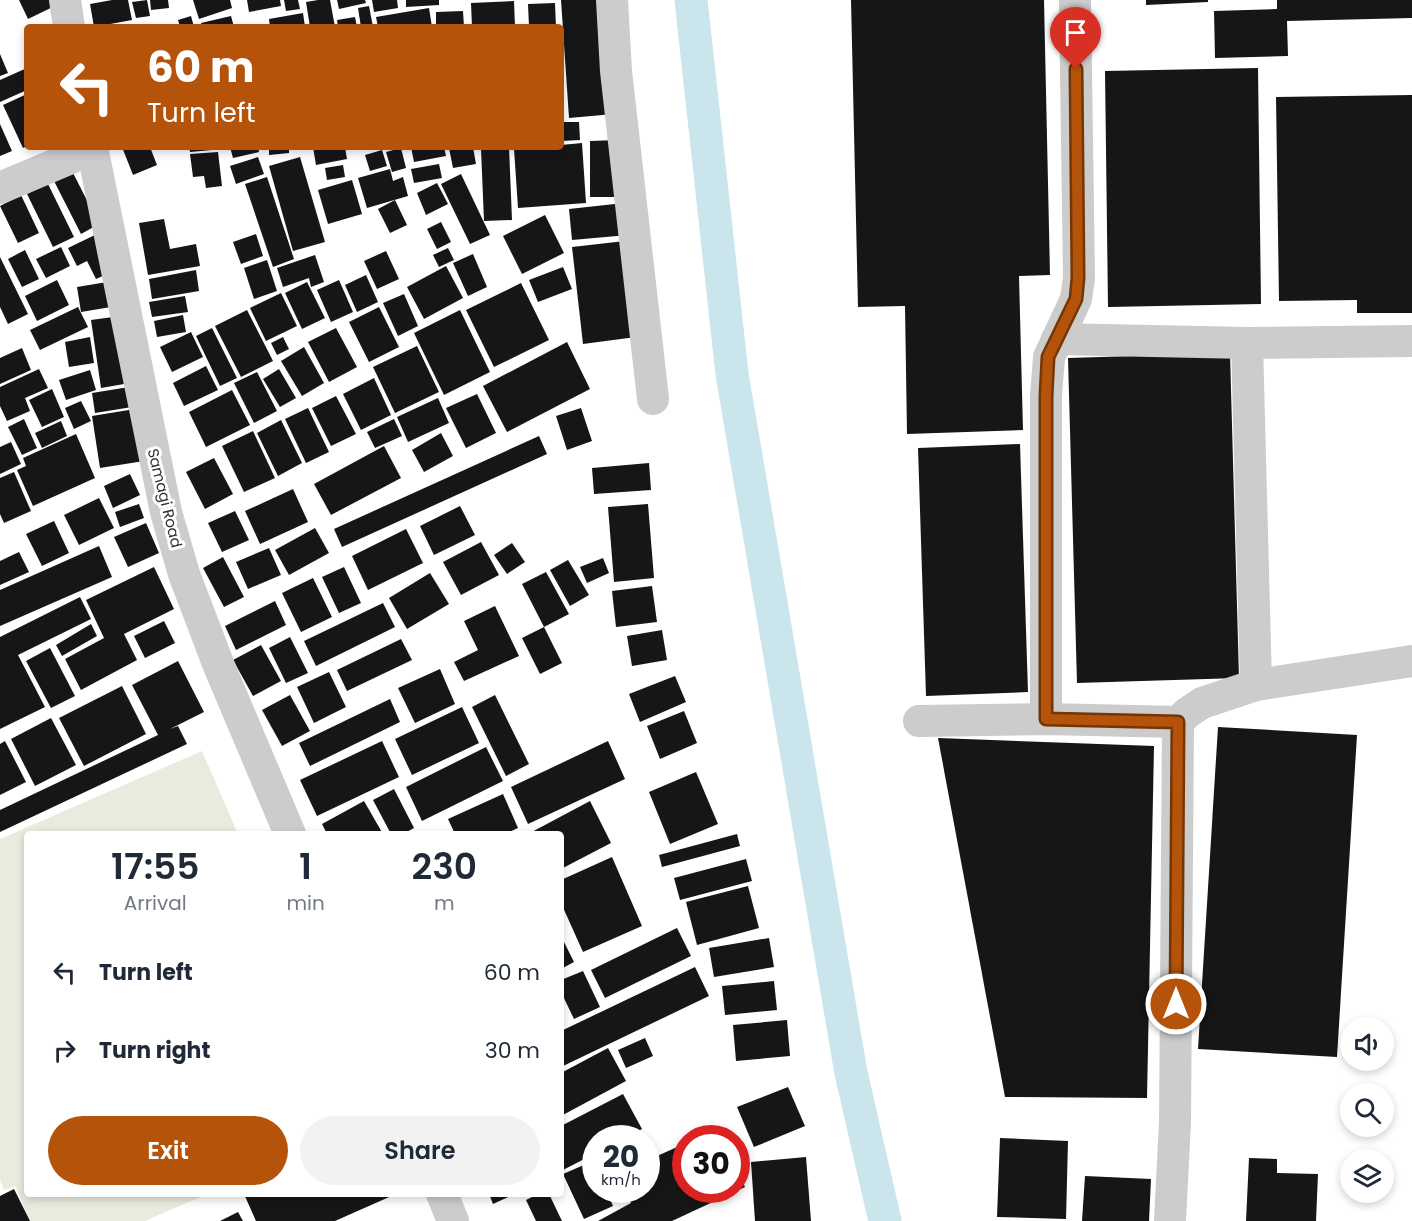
<!DOCTYPE html>
<style>
:root{--surface:#fff;--page:#f2f2f3;--text:#1f2937;--muted:#747a83;--accent:#b45309}
body{margin:0;font-family:Poppins,sans-serif;background:var(--page);color:var(--text);height:100vh;display:flex;flex-direction:column;font-size:22px;white-space:nowrap}
*{box-sizing:border-box;margin:0}
p{font-size:20px;color:var(--muted)}
.icon{flex:none;width:33px;height:33px;fill:none;stroke:currentColor;stroke-width:2;stroke-linecap:round;stroke-linejoin:round}
.map{position:relative;flex:1;overflow:hidden}
.details{position:absolute;left:24px;top:831px;width:540px;height:366px;display:flex;flex-direction:column;background:var(--surface);border-radius:6px;box-shadow:0 3px 9px #0003}
.details>*{flex:none}
.guide{position:absolute;left:24px;top:24px;width:540px;height:126px;border-radius:6px;box-shadow:0 3px 9px #0003;background:#b45309;color:#fff;overflow:hidden}
.fabs{position:absolute;left:1340px;top:1017px;display:grid;gap:12px}
.fabs a{display:grid;place-items:center;width:54px;height:54px;border-radius:50%;background:var(--surface);box-shadow:0 3px 9px #0003;font-size:30px}
.speed{position:absolute;left:582px;top:1125px;display:flex;gap:12px;font-size:30px;font-weight:700;text-align:center}
.speed>*{display:grid;place-content:center;width:78px;height:78px;border-radius:50%;background:var(--surface);box-shadow:0 3px 9px #0003;line-height:1}
.speed small{font-size:15px;font-weight:400}
.speed .limit{border:9px solid #d22;background:#fff;color:#111}
.pin{position:absolute;display:grid;place-items:center;width:51px;height:51px;color:#fff;margin:-62px -26px;border-radius:50% 50% 50% 0;rotate:-45deg;box-shadow:0 0 6px #0007}
.pin .icon{rotate:45deg}
.me{position:absolute;width:66px;margin:-33px;rotate:0deg;stroke-linejoin:round;filter:drop-shadow(0 0 4px #0008)}
.turn{display:flex;align-items:center;gap:21px;height:126px;padding:0 24px;font-size:27px}
.turn .icon{width:78px;height:78px;stroke-width:2.5}
.turn b{display:block;font-size:42px;line-height:51px}
.eta{display:flex;justify-content:space-evenly;align-items:center;height:102px;text-align:center}
.eta b{font-size:36px;font-weight:600;line-height:42px}
.action{display:flex;gap:12px;margin-top:auto;padding:12px 24px}
.action a{flex:1;height:69px;border-radius:36px;background:var(--accent);color:#fff;font-size:24px;font-weight:600;line-height:69px;text-align:center}
.action a+a{background:var(--page);color:var(--text)}
ul{padding:0;list-style:none}
li{display:flex;align-items:center;gap:18px;height:78px;padding:0 24px}
li div{flex:1}
li b{display:block;font-size:22px}
li em{font-style:normal}
.map>svg:first-child{display:block}
.pitch{fill:#e8ebdd}
.lines{fill:none;stroke-linecap:round;stroke-linejoin:round}
.canal{stroke:#cae5eb;stroke-width:33}
.building{fill:#161616}
.minor{stroke:#ccc;stroke-width:32}
.route-casing{stroke:#753606;stroke-width:15}
.route{stroke:#b45309;stroke-width:10}
.labels{text-anchor:middle;dominant-baseline:central;stroke-width:6;stroke-linejoin:round;paint-order:stroke}
.street-label{font-size:15px;fill:#2f2f2f;stroke:#fff}
</style>
<div class="map">
<svg width="1412" height="1221" viewBox="0 0 1412 1221">
<rect width="100%" height="100%" fill="#fff"/>
<!-- pitch -->
<path class="pitch" d="M202 751 238 834H27V1194H207L145 1221H30L15 1186 4 1190 0 1180V839Z"/>
<g class="lines">
<!-- canal -->
<path class="canal" d="M691 0 732 374 851 1073 885 1221"/>
</g>
<!-- building -->
<g class="building">
<path d="M19 0H59L61 3 28 19Z"/>
<path d="M112 0H128L132 20 94 27 90 4Z"/>
<path d="M147 0 150 16 136 18 132 2Z"/>
<path d="M150 0H168L169 8 151 10Z"/>
<path d="M193 0H230L232 8 199 19Z"/>
<path d="M247 0H280L281 6 249 12Z"/>
<path d="M284 0H298L300 9 286 11Z"/>
<path d="M318 0H330L335 27H310L306 2Z"/>
<path d="M337 0H365L366 3 339 9Z"/>
<path d="M372 0H397L398 8 374 12Z"/>
<path d="M406 0H439V5L406 7Z"/>
<path d="M561 0H606L614 114 569 118Z"/>
<path d="M851 0H1044L1050 275 1019 276 1023 430 907 434 905 306 858 307Z"/>
<path d="M1146 0H1208V2L1146 5Z"/>
<path d="M1277 0H1412V18L1287 21 1288 56 1215 58 1214 11 1277 9Z"/>
<path d="M514 1 515 27H472L471 3Z"/>
<path d="M555 3 556 27H529L528 4Z"/>
<path d="M369 6 373 27H361L358 8Z"/>
<path d="M429 8 432 27H378L376 17Z"/>
<path d="M463 11 464 27H436V12Z"/>
<path d="M303 13 305 27H270L269 19Z"/>
<path d="M191 16 194 27H180L178 20Z"/>
<path d="M231 16 234 27H202L201 23Z"/>
<path d="M355 17 357 27H338L337 20Z"/>
<path d="M0 54 8 73 0 76Z"/>
<path d="M27 68V90L0 102V80Z"/>
<path d="M1258 68 1261 304 1108 307 1105 71Z"/>
<path d="M27 94V146L23 148 3 105Z"/>
<path d="M1412 95V313H1357V300L1279 301 1276 97Z"/>
<path d="M561 122H579L580 140 561 141Z"/>
<path d="M0 124 12 151 0 156Z"/>
<path d="M618 140V197H590V141Z"/>
<path d="M582 143 586 203 518 208 514 149 561 147V145Z"/>
<path d="M122 147H150L157 165 133 175Z"/>
<path d="M189 147H223V149L190 152Z"/>
<path d="M230 147H258L259 152 233 158Z"/>
<path d="M269 147H289V153L269 155Z"/>
<path d="M313 147H345L347 159 316 165Z"/>
<path d="M411 147H444L446 156 414 162Z"/>
<path d="M457 147H473L476 164 453 168 449 148Z"/>
<path d="M509 147 512 220 484 221 481 149Z"/>
<path d="M401 148 406 168 392 172 386 152Z"/>
<path d="M382 150 387 166 370 171 365 155Z"/>
<path d="M218 152 222 186 206 188 204 176 193 177 190 154Z"/>
<path d="M258 157 264 174 236 184 230 166Z"/>
<path d="M300 157 325 242 293 251 269 166Z"/>
<path d="M439 164 442 178 414 183 411 169Z"/>
<path d="M343 165 345 177 327 180 325 168Z"/>
<path d="M71 169 99 224 81 234 53 179Z"/>
<path d="M390 169 393 181 403 177 408 196 367 208 358 178Z"/>
<path d="M461 174 490 235 470 244 441 184Z"/>
<path d="M267 177 294 259 273 267 245 184Z"/>
<path d="M352 180 362 214 328 224 318 190Z"/>
<path d="M437 183 448 204 426 215 417 193Z"/>
<path d="M48 184 74 237 53 247 27 194Z"/>
<path d="M21 195 39 233 18 243 0 206Z"/>
<path d="M395 200 407 225 390 233 378 209Z"/>
<path d="M624 203 628 235 572 240 569 209Z"/>
<path d="M545 215 564 253 522 274 503 236Z"/>
<path d="M164 219 170 249 196 244 200 266 148 275 139 223Z"/>
<path d="M441 222 451 242 437 249 427 229Z"/>
<path d="M99 233 116 270 96 279 87 261 77 266 68 248Z"/>
<path d="M256 234 263 256 241 264 233 242Z"/>
<path d="M625 241 636 337 583 344 572 247Z"/>
<path d="M61 247 70 266 46 278 36 259Z"/>
<path d="M448 248 454 260 439 267 433 255Z"/>
<path d="M25 250 39 279 22 287 8 259Z"/>
<path d="M386 251 399 279 377 289 364 261Z"/>
<path d="M473 254 487 287 468 296 453 263Z"/>
<path d="M315 255 324 282 311 287 309 278 283 287 277 268Z"/>
<path d="M0 257 28 314 8 324 0 307Z"/>
<path d="M267 260 277 291 254 299 244 268Z"/>
<path d="M446 266 463 298 424 319 407 287Z"/>
<path d="M563 267 572 289 538 302 529 280Z"/>
<path d="M196 270 199 291 152 299 149 279Z"/>
<path d="M366 275 378 302 357 312 345 285Z"/>
<path d="M57 280 69 305 37 321 25 296Z"/>
<path d="M339 280 353 312 331 322 317 290Z"/>
<path d="M113 281 117 306 81 312 77 287Z"/>
<path d="M307 282 325 318 302 329 285 293Z"/>
<path d="M521 283 549 340 494 367 466 310Z"/>
<path d="M281 293 297 326 266 341 250 308Z"/>
<path d="M404 294 418 326 398 336 383 303Z"/>
<path d="M185 296 188 312 152 317 149 302Z"/>
<path d="M78 307 88 327 40 350 30 330Z"/>
<path d="M379 307 399 347 369 362 349 322Z"/>
<path d="M247 310 273 361 241 377 215 326Z"/>
<path d="M460 310 490 372 444 395 414 333Z"/>
<path d="M183 315 186 332 157 337 154 321Z"/>
<path d="M120 316 130 383 101 388 91 320Z"/>
<path d="M212 328 237 378 220 386 196 336Z"/>
<path d="M336 328 357 367 329 382 308 342Z"/>
<path d="M191 332 203 357 172 372 160 347Z"/>
<path d="M90 337 94 363 69 367 65 342Z"/>
<path d="M283 337 289 349 277 355 271 343Z"/>
<path d="M567 342 590 389 507 432 483 386Z"/>
<path d="M417 346 439 392 395 413 373 367Z"/>
<path d="M304 347 324 383 302 396 281 361Z"/>
<path d="M22 348 31 370 0 384V358Z"/>
<path d="M1230 353 1239 678 1077 683 1068 358Z"/>
<path d="M206 366 218 390 184 406 173 383Z"/>
<path d="M39 369 48 388 25 398 30 411 7 421 0 406V387Z"/>
<path d="M279 369 296 398 280 407 263 379Z"/>
<path d="M90 370 96 390 66 400 59 380Z"/>
<path d="M257 372 277 411 254 423 234 383Z"/>
<path d="M374 378 391 415 361 430 343 394Z"/>
<path d="M129 387 132 407 95 413 92 393Z"/>
<path d="M52 389 64 417 42 427 29 400Z"/>
<path d="M232 390 250 425 206 447 189 412Z"/>
<path d="M477 394 496 433 466 448 446 408Z"/>
<path d="M336 396 356 434 331 446 312 408Z"/>
<path d="M438 398 449 423 408 442 397 417Z"/>
<path d="M81 401 91 421 74 429 65 408Z"/>
<path d="M308 408 329 452 306 463 285 419Z"/>
<path d="M581 408 592 441 567 450 556 416Z"/>
<path d="M135 409 144 461 100 468 92 416Z"/>
<path d="M24 419 37 448 22 455 8 427Z"/>
<path d="M394 419 402 436 375 448 367 432Z"/>
<path d="M281 420 302 463 278 476 257 433Z"/>
<path d="M61 421 67 436 42 448 35 433Z"/>
<path d="M253 431 275 478 244 492 222 446Z"/>
<path d="M441 433 453 456 424 472 412 450Z"/>
<path d="M76 434 95 478 33 506 17 470 26 466 23 458Z"/>
<path d="M539 436 547 454 342 547 334 529Z"/>
<path d="M11 442 21 464 0 474V447Z"/>
<path d="M1020 444 1028 692 926 696 918 448Z"/>
<path d="M384 446 401 478 331 515 314 484Z"/>
<path d="M214 458 233 494 205 509 186 472Z"/>
<path d="M649 463 651 490 594 494 592 468Z"/>
<path d="M14 472 31 511 4 523 0 514V478Z"/>
<path d="M130 474 140 495 113 508 104 486Z"/>
<path d="M293 489 308 522 260 544 245 511Z"/>
<path d="M99 498 114 528 79 545 64 515Z"/>
<path d="M139 504 144 518 120 527 115 512Z"/>
<path d="M648 504 654 578 614 582 608 507Z"/>
<path d="M460 506 475 535 434 555 420 526Z"/>
<path d="M235 511 249 540 222 552 208 523Z"/>
<path d="M54 521 69 553 42 566 26 534Z"/>
<path d="M146 523 159 553 128 567 114 537Z"/>
<path d="M315 528 329 553 289 575 275 550Z"/>
<path d="M406 529 423 563 368 590 352 556Z"/>
<path d="M481 542 499 575 461 595 443 562Z"/>
<path d="M512 543 525 562 507 574 494 555Z"/>
<path d="M99 546 112 577 0 626V590Z"/>
<path d="M269 548 281 575 248 589 236 562Z"/>
<path d="M19 552 29 572 0 585V561Z"/>
<path d="M223 557 244 597 224 607 203 568Z"/>
<path d="M603 558 609 573 587 583 580 567Z"/>
<path d="M568 560 589 595 570 606 550 570Z"/>
<path d="M154 567 174 609 124 634 137 660 81 690 65 659 104 638 86 600Z"/>
<path d="M344 567 361 603 339 613 322 577Z"/>
<path d="M546 572 569 614 544 627 562 663 540 674 522 638 544 627 522 584Z"/>
<path d="M430 573 449 604 407 629 389 598Z"/>
<path d="M313 578 332 617 301 632 282 593Z"/>
<path d="M652 586 657 622 616 627 612 591Z"/>
<path d="M80 597 91 619 18 655 45 707 0 729V637Z"/>
<path d="M275 601 286 625 236 650 225 626Z"/>
<path d="M383 603 395 627 316 666 304 641Z"/>
<path d="M495 606 519 656 464 681 454 662 478 650 464 621Z"/>
<path d="M164 621 175 643 145 658 134 636Z"/>
<path d="M91 624 97 636 62 656 56 645Z"/>
<path d="M662 630 667 660 632 666 627 636Z"/>
<path d="M290 637 308 673 286 683 269 648Z"/>
<path d="M401 639 412 660 347 691 337 670Z"/>
<path d="M261 645 281 681 253 696 233 660Z"/>
<path d="M50 648 75 696 51 708 26 661Z"/>
<path d="M178 661 204 712 170 729 178 726 187 744 0 832V810L158 735 132 685Z"/>
<path d="M440 669 455 704 415 723 398 688Z"/>
<path d="M329 672 346 707 314 723 297 687Z"/>
<path d="M675 676 686 702 640 722 629 694Z"/>
<path d="M122 686 146 734 84 766 59 718Z"/>
<path d="M290 695 310 731 282 746 262 710Z"/>
<path d="M495 695 529 764 506 776 472 707Z"/>
<path d="M390 699 400 722 310 766 299 743Z"/>
<path d="M462 707 479 743 412 775 395 739Z"/>
<path d="M684 711 697 743 660 759 647 726Z"/>
<path d="M51 718 76 765 35 786 11 739Z"/>
<path d="M1218 727 1357 735 1337 1057 1198 1049Z"/>
<path d="M938 738 1154 746 1147 1098 1005 1097Z"/>
<path d="M5 741 26 782 0 795V744Z"/>
<path d="M382 741 399 777 317 816 300 780Z"/>
<path d="M608 741 625 779 528 824 511 787Z"/>
<path d="M486 747 503 781 422 821 406 787Z"/>
<path d="M696 772 718 824 670 844 649 792Z"/>
<path d="M394 789 414 828 403 834H391L373 800Z"/>
<path d="M503 794 518 828 505 834H455L448 819Z"/>
<path d="M364 801 383 834H327L322 824Z"/>
<path d="M590 801 611 843 561 869V834H528Z"/>
<path d="M737 834 740 846 662 867 659 855Z"/>
<path d="M612 857 642 926 583 952 561 903V880Z"/>
<path d="M746 859 752 881 680 900 674 878Z"/>
<path d="M748 886 759 928 697 945 686 902Z"/>
<path d="M677 928 691 956 605 998 591 970Z"/>
<path d="M561 936 574 962 561 969Z"/>
<path d="M769 938 774 967 714 977 709 948Z"/>
<path d="M695 967 709 996 561 1067V1031Z"/>
<path d="M583 971 600 1007 574 1019 561 992V980Z"/>
<path d="M774 981 777 1010 725 1015 722 986Z"/>
<path d="M787 1020 790 1056 736 1061 733 1025Z"/>
<path d="M645 1038 653 1056 626 1068 618 1050Z"/>
<path d="M608 1048 626 1081 561 1116V1073Z"/>
<path d="M788 1087 805 1126 754 1147 737 1107Z"/>
<path d="M623 1094 642 1129 624 1138H596V1153L561 1171V1126Z"/>
<path d="M718 1128 723 1138H695Z"/>
<path d="M1000 1138 1068 1141 1066 1219 997 1217Z"/>
<path d="M686 1143V1190H736V1169L745 1187 672 1221H598L631 1203 625 1190H646V1161Z"/>
<path d="M806 1157 811 1221H755L751 1162Z"/>
<path d="M1249 1158 1277 1159V1173L1318 1174 1316 1221H1246Z"/>
<path d="M593 1161 596 1167V1190H606L613 1206 584 1219 563 1174Z"/>
<path d="M1085 1176 1151 1179 1149 1221H1082Z"/>
<path d="M14 1189 30 1221H0V1196Z"/>
<path d="M244 1194H291L293 1197 300 1194H396L335 1221H256Z"/>
<path d="M489 1194H515L493 1204Z"/>
<path d="M538 1194H549L562 1221H536L526 1200Z"/>
<path d="M238 1212 243 1221H220Z"/>
</g>
<g class="lines">
<!-- minor -->
<g class="minor">
<path d="M65 0 69 27"/>
<path d="M612 0 616 71 653 399"/>
<path d="M92 147 166 512 184 574 219 666 290 834"/>
<path d="M0 188 92 149"/>
<path d="M1057 339 1247 343 1412 341"/>
<path d="M1247 343 1256 685"/>
<path d="M1046 719V396L1049 357 1076 299 1079 278 1075 0"/>
<path d="M919 721 1046 719 1178 722"/>
<path d="M442 1194 453 1221"/>
<path d="M1170 1221 1175 1122 1178 722 1187 713 1202 703 1256 685 1412 661"/>
</g>
</g>
<g class="lines">
<!-- route casing -->
<g class="route-casing">
<path id="route" d="M1076 69 1078 278 1076 299 1048 357 1046 396V719L1178 722 1176 1004"/>
</g>
<!-- route -->
<use href="#route" class="route"/>
</g>
<g class="labels">
<!-- street labels -->
<g class="street-label">
<text transform="translate(165 498) rotate(76)">Samagi Road</text>
</g>
</g>
</svg>
<div class="fabs">
<a><svg class="icon" aria-label="sound" viewBox="0 0 24 24"><path d="M4 9h4l5-4v14l-5-4H4zM17 9q2 3 0 6"/></svg></a>
<a><svg class="icon" aria-label="search" viewBox="0 0 24 24"><circle cx="10" cy="10" r="6"/><path d="M15 15l6 6"/></svg></a>
<a><svg class="icon" aria-label="layers" viewBox="0 0 24 24"><path d="M12 4l9 5-9 5-9-5zM3 14l9 5 9-5"/></svg></a>
</div>
<div class="speed"><div>20<small>km/h</small></div><div class="limit">30</div></div>
<div class="pin" style="left:1076px;top:69px;background:#d93025"><svg class="icon" aria-label="arrive" viewBox="0 0 24 24"><path d="M6 21V4h12l-3 4 3 4H6"/></svg></div>
<svg class="me" style="left:1176px;top:1004px" viewBox="-20 -20 40 40"><circle r="17" fill="#b45309" stroke="#fff" stroke-width="3"/><path d="M0-11L8 9 0 5-8 9z" fill="#fff"/></svg>
<div class="guide">
<div class="turn"><svg class="icon" aria-label="left" viewBox="0 0 24 24"><path d="M17 20v-9H6M10 6l-5 5 5 5"/></svg><div><b>60 m</b>Turn left</div></div>
</div>
<section class="details">
<div class="eta">
<div><b>17:55</b><p>Arrival</p></div>
<div><b>1</b><p>min</p></div>
<div><b>230</b><p>m</p></div>
</div>
<ul>
<li><svg class="icon" aria-label="left" viewBox="0 0 24 24"><path d="M17 20v-9H6M10 6l-5 5 5 5"/></svg><div><b>Turn left</b></div><em>60 m</em></li>
<li><svg class="icon" aria-label="right" viewBox="0 0 24 24"><path d="M7 20v-9h11M14 6l5 5-5 5"/></svg><div><b>Turn right</b></div><em>30 m</em></li>
</ul>
<div class="action"><a>Exit</a><a>Share</a></div>
</section>
</div>
